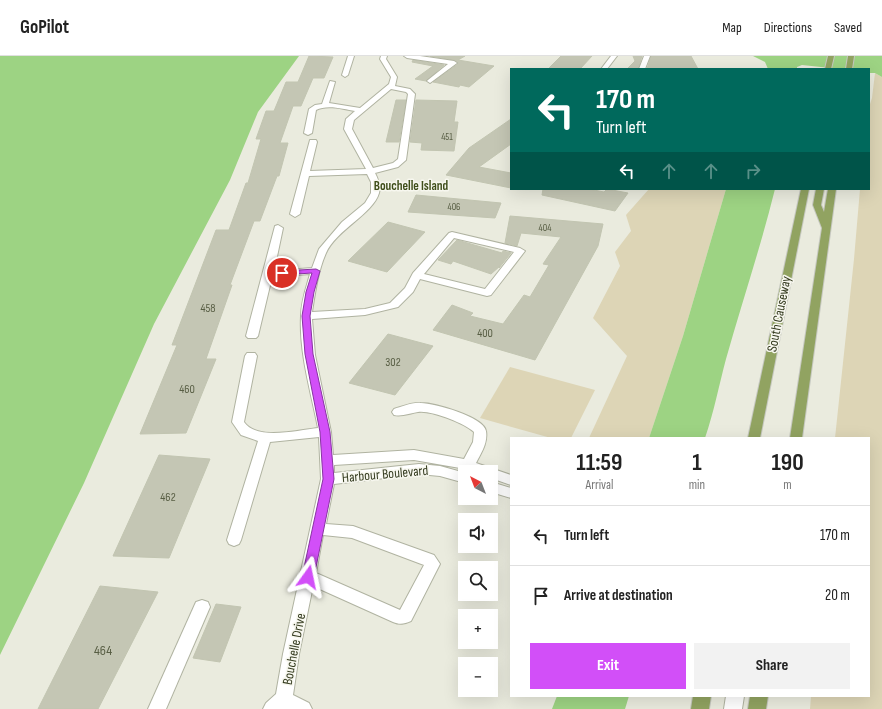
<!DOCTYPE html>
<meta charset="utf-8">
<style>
:root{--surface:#fff;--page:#f2f2f2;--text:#222;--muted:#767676;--line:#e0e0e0;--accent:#d24ff8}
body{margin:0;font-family:"Sofia Sans Condensed",sans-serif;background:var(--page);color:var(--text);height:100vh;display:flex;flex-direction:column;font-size:15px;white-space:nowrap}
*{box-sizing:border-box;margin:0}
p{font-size:13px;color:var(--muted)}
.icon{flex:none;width:22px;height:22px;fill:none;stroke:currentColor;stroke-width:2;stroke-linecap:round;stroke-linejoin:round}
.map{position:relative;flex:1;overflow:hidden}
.panel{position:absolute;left:510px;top:381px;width:360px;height:260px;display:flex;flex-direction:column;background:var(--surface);border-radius:0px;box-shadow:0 4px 16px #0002}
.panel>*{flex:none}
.guide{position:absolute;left:510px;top:12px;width:360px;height:122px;border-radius:0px;box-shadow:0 4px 16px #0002;background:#00695c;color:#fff;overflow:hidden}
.needle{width:26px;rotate:318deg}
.controls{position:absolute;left:458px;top:409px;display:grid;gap:8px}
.controls a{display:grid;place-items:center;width:40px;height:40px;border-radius:0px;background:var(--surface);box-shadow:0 4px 16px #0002;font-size:20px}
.pin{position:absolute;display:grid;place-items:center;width:34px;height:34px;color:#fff;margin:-17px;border:2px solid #fff;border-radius:50%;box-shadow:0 1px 4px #0007}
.me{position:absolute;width:44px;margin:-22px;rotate:12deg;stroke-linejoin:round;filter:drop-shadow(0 0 3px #0008)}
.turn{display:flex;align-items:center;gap:14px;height:84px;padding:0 20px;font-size:18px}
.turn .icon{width:52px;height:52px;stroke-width:2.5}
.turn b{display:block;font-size:28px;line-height:34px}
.lanes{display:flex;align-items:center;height:38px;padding:0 20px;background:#0003;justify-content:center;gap:20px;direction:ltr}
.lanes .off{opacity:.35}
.eta{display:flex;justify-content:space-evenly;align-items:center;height:68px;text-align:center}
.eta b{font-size:24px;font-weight:700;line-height:28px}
.primary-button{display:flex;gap:8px;margin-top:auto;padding:8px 20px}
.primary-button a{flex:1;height:46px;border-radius:0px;background:var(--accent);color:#fff;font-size:16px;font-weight:700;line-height:46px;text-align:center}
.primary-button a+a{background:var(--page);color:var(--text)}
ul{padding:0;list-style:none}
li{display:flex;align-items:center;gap:12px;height:60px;padding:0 20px;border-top:1px solid var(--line)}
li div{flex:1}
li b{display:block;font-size:15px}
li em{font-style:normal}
header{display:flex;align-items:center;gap:24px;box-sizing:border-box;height:56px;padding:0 20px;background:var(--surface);border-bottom:1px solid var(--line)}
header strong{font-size:19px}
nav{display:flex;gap:22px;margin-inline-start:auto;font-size:14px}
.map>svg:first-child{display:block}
.green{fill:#ddd5b6}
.water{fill:#9dd383}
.building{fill:#c4c6b4;stroke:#c2c5b1}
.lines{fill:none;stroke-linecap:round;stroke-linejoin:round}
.minor-casing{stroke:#b0b3a1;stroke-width:2}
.major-casing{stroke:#c6c8c0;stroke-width:2}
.minor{fill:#fff;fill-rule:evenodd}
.major{fill:#91a361;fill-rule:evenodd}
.route{fill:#d24ff8;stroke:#8833a1}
.labels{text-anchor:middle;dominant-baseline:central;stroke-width:3;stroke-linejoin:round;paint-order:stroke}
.far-number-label{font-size:10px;fill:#585e44}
.number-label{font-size:12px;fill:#585e44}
.far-neighbourhood-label{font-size:13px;font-weight:bold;fill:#3f4e1a;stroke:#f7f7ef}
.street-label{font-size:14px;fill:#343b1f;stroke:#f7f7ef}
.near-number-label{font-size:14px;fill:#585e44}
</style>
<header>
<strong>GoPilot</strong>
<nav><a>Map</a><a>Directions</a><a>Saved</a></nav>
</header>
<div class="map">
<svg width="882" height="653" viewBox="0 0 882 653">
<rect width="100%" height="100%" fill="#eaebde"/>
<!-- green -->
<g class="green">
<path d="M875 17 882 21V653H810L811 640H869V382H835L854 203 860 133H869V51L872 42Z"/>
<path d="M649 133H726L683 280 649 382H589L627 300 593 262 620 210 615 196 631 175 626 159Z"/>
<path d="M510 311 595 334 571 382H551L480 362Z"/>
</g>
<!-- water -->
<g class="water">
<path d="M0 0H299L258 56 230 124 154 268 84 427 0 599Z"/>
<path d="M753 0H882V21L875 17H869V13H840L802 9 797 11V13H768L765 6Z"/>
<path d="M726 133H775C761 190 742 246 726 303 719 329 714 356 705 382H649L683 280Z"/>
<path d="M557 640H629L625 653H552Z"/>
</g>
<!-- building -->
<g class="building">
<path d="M309 0 333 1 324 22H313L301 50H293L280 87H288L279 120H277L260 165H254L230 229H232L206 303H216L186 377 140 378 177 289H172L216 174H229L246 127H248L261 83H256L266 55H274L286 26H298Z"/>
<path d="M430 0H465L458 4 494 10 469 31 460 29 459 31 433 26 458 8V6L454 4Z"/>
<path d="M561 0H592L580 13H548Z"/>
<path d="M633 0H642L638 13H627L635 5Z"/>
<path d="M651 0H691L698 13H647Z"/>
<path d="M413 4 444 9 426 25 415 23 433 10 412 6Z"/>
<path d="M396 44H406L399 86H386Z"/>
<path d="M416 44 457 45 454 66H458L454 95 421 94 422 87 410 86Z"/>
<path d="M511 63V88L479 111 511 117V132L446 119 469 92Z"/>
<path d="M543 133H589L604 136 607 133 628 137 615 155 542 139Z"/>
<path d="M416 139 501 147 495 162 408 156Z"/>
<path d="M510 160 603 168 598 190 535 304 433 274 452 249 473 257 470 260 503 268 524 239 530 241 549 209 543 208 561 181 521 177 517 190 505 187Z"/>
<path d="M388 166 425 176 387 216 348 205Z"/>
<path d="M457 184 502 197 503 195 511 197 499 212 500 210 491 218 453 205 451 208 438 204Z"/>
<path d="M388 278 433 290 395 339 349 327Z"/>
<path d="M159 399 210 403 169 502 113 500Z"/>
<path d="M100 530 158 536 98 653H38Z"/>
<path d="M216 548 241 551 220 606 193 602Z"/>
</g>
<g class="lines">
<!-- minor casing -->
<g class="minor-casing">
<g id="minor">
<path d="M348 0H354L348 19 345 21 342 19Z"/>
<path d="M381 0H387L386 3 397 21 395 30 410 33 415 38 406 104 398 111 375 117C378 123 381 130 379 137 373 158 336 174 326 197 318 215 315 237 312 256L365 253 390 247 405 232 413 217 449 177 452 176 520 192 525 195 491 239 487 240 420 223 413 236 398 251 365 259 312 263 315 299 331 376 333 399 414 394 464 403 473 386 474 376C464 367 431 354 418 356 410 357 402 361 394 359L392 356 394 353C401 351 412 346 421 347 434 347 484 361 486 375 488 387 481 397 476 407L511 419V429L491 422V416H465V427L440 420 419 418 334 428 326 468 353 470 434 499 440 508 411 565C404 568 400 569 393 566L313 530 299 598 293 639 309 647 312 653H263L266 647 276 638 283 598 321 423 319 381 270 386 241 484 239 488 234 490 229 488 227 484 258 385 241 379 232 366 245 300 247 297H255L257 300 244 366C257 385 298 374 318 372 311 336 299 297 301 260 301 246 306 232 310 218L272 221 258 280 256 282H248L246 280 275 170 278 169 283 172 274 215 312 212 319 193 342 166 365 147 371 137V126L367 118 309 120 300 158 295 161 290 158 310 84H316L317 86 310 115 366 113 344 73 346 63 355 55C344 53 327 48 316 54L312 77 308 79 304 77 309 53 315 49 322 48 330 25 335 26 329 47 360 52 389 28 391 21 380 3ZM391 33 406 36 408 38 398 103 393 107 373 112 352 73 354 64ZM454 182 514 196 485 233 424 218ZM414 404 460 412 458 415 440 410 419 408 334 417V409ZM323 479 352 482 424 509 400 554 316 517Z"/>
<path d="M404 0H420L454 5 457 7 430 27 427 25 428 24 448 8 407 2Z"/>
<path d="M611 0H617L607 13H601Z"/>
<path d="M644 0H650L645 13H639Z"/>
<path d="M491 426 511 432V442L491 436Z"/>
<path d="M202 544 208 546 210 551 166 653H148L196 546Z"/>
<path d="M726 640H744L742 653H724Z"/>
</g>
</g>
<!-- major casing -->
<g class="major-casing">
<g id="major">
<path d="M828 0H834L831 13H825Z"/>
<path d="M848 0H854L852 13H846Z"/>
<path d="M801 133H809L760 382H748Z"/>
<path d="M816 133H824L821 149 824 156 828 133H836L802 382H790L822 172 813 149Z"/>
<path d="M693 640H711L709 653H691Z"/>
<path d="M750 640H768L766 653H748Z"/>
</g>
</g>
<!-- minor -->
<use href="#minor" class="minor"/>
<!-- major -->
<use href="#major" class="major"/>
</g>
<!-- route -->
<path class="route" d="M316 213 320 215 314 236 310 260 313 298 330 376 334 423 314 521 312 525 308 526 304 525 302 521 323 423 320 376 305 298 302 260 306 236 312 217 282 219 278 217 282 215Z"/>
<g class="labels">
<!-- far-number labels -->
<g class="far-number-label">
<text x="447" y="81">451</text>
<text x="454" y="151">406</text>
<text x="545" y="172">404</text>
</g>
<!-- number labels -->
<g class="number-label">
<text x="208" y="252">458</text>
<text x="485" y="277">400</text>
<text x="393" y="306">302</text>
<text x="187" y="333">460</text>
<text x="168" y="441">462</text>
</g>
<!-- far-neighbourhood labels -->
<g class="far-neighbourhood-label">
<text x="411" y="130">Bouchelle Island</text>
</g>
<!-- street labels -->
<g class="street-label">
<text transform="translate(779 258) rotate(-79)">South Causeway</text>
<text transform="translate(385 418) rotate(-5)">Harbour Boulevard</text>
<text transform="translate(294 593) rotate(-79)">Bouchelle Drive</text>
</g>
<!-- near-number labels -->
<g class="near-number-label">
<text x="103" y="594">464</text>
</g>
</g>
</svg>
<div class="controls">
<a><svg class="needle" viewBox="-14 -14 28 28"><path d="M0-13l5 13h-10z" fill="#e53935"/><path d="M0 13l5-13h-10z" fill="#767676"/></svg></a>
<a><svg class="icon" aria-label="sound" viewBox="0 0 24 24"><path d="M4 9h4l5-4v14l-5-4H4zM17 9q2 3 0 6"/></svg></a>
<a><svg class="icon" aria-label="search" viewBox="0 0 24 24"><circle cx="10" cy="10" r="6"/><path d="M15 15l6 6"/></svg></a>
<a>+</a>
<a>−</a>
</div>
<div class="pin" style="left:282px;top:217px;background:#d93025"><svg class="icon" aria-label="arrive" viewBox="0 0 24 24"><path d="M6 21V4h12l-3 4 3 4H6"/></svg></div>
<svg class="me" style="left:308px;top:521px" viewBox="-20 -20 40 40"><path d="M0-17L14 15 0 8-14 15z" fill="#d24ff8" stroke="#fff" stroke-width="4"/></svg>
<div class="guide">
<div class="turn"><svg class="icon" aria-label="left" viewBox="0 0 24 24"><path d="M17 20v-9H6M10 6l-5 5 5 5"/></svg><div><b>170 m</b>Turn left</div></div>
<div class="lanes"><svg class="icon" aria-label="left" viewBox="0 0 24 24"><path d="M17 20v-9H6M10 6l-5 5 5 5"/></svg><svg class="icon off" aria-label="ahead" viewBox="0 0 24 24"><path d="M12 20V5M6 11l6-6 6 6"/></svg><svg class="icon off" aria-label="ahead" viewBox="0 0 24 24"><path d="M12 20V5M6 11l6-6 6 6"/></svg><svg class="icon off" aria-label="right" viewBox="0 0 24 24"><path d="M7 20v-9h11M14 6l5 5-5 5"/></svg></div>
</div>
<section class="panel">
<div class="eta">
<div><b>11:59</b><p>Arrival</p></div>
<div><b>1</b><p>min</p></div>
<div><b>190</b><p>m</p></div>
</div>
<ul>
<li><svg class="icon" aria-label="left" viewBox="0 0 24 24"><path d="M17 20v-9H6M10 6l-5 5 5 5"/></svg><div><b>Turn left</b></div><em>170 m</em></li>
<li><svg class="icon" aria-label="arrive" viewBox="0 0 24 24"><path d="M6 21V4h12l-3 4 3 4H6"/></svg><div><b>Arrive at destination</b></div><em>20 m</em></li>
</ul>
<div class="primary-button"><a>Exit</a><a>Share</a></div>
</section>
</div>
